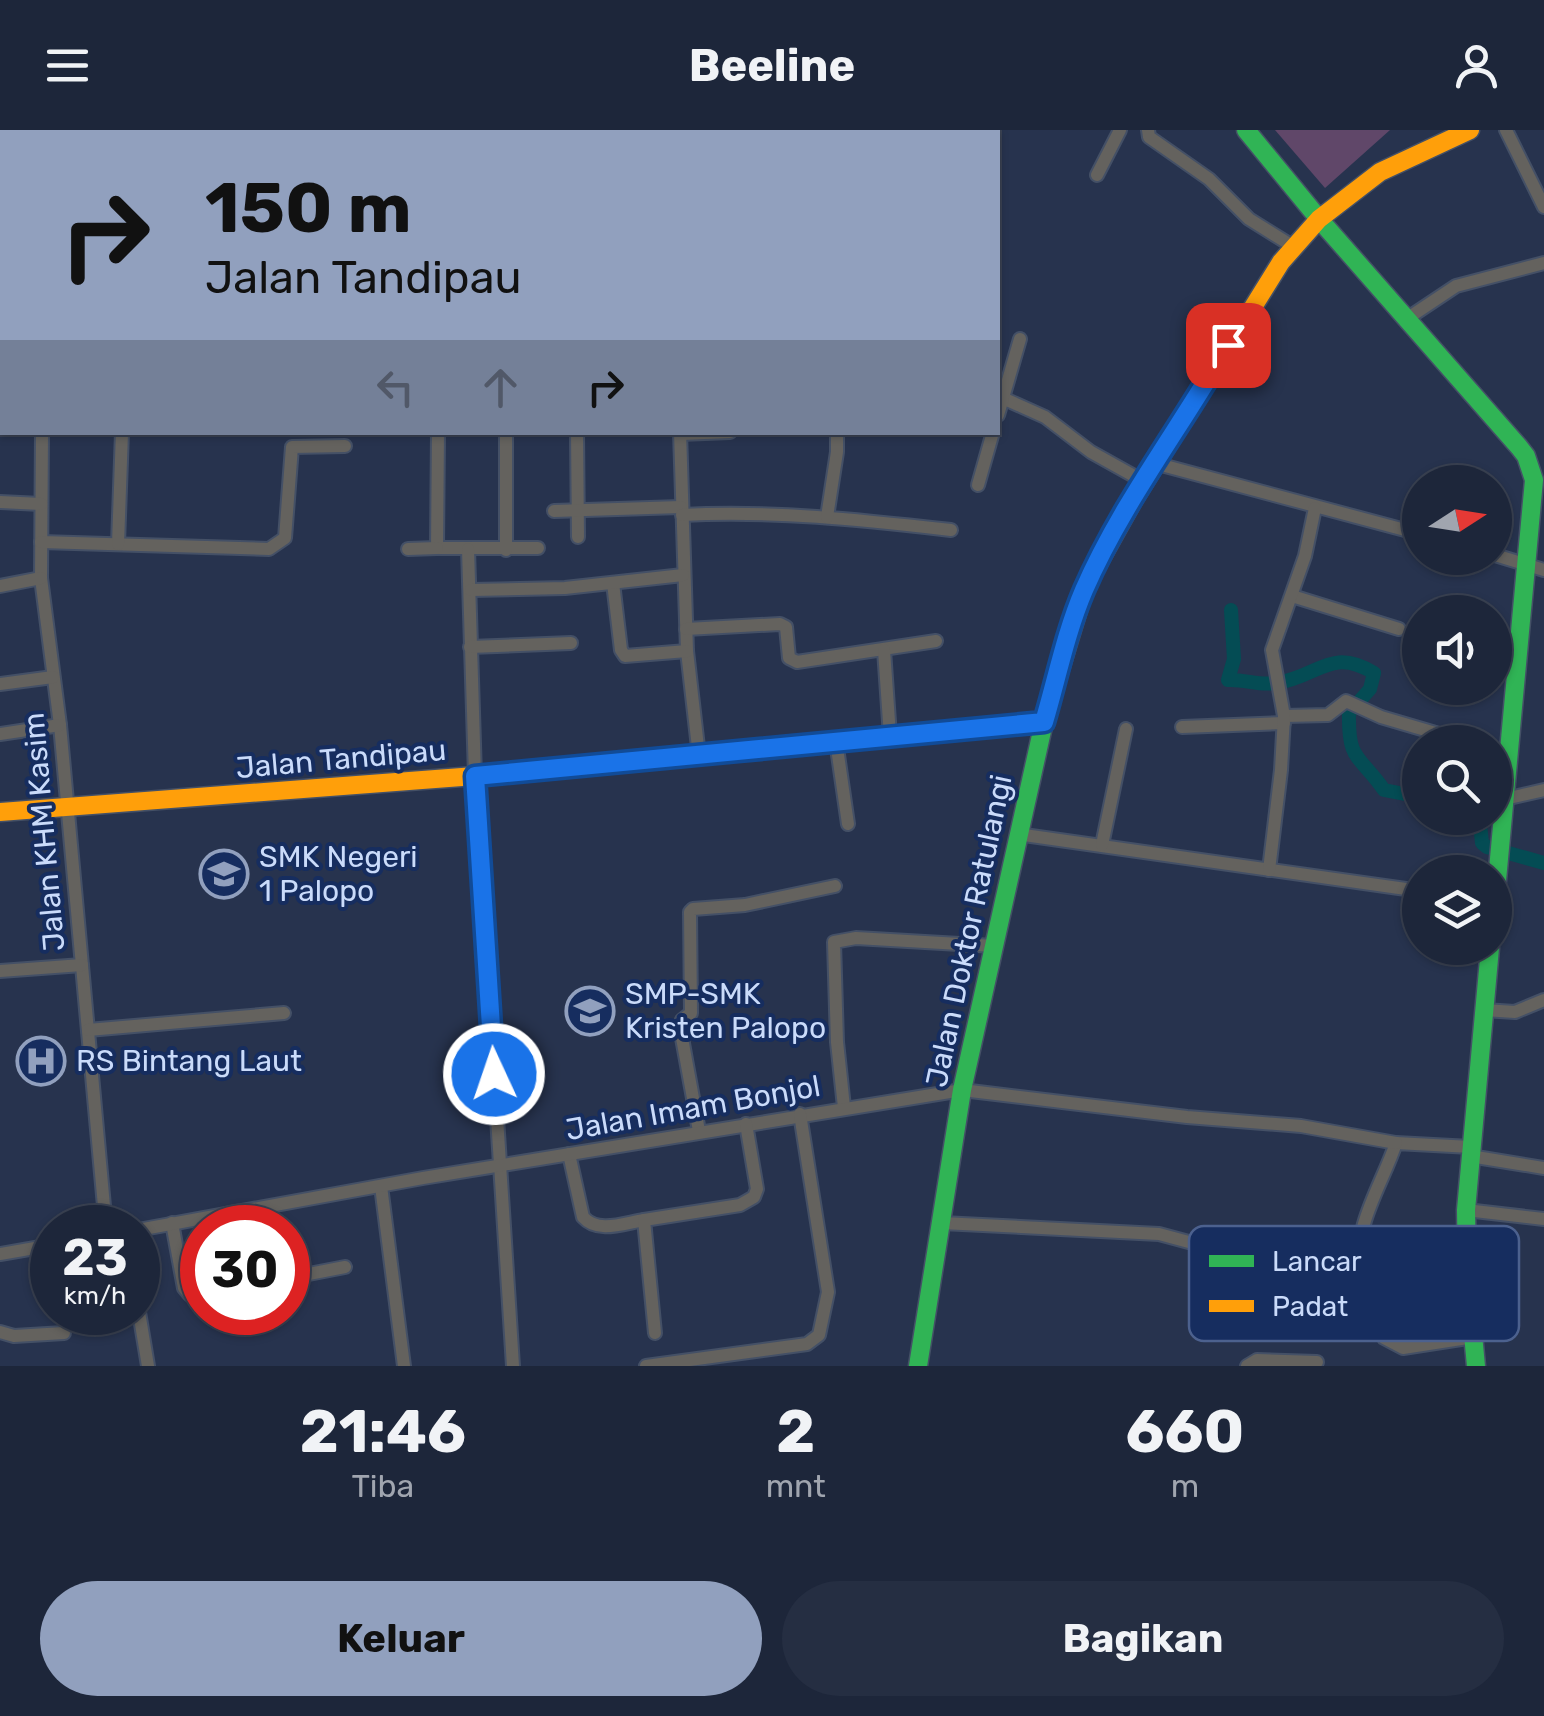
<!DOCTYPE html>
<html lang="id">
<style>
:root{--surface:#1d263a;--page:#252e42;--text:#f1f3f6;--muted:#a0a5af;--line:#3b4354;--accent:#91a0be}
body{margin:0;font-family:Rubik,sans-serif;background:var(--page);color:var(--text);height:100vh;display:flex;flex-direction:column;font-size:38px;white-space:nowrap}
*{box-sizing:border-box;margin:0}
p{font-size:32px;color:var(--muted)}
.icon{flex:none;width:55px;height:55px;fill:none;stroke:currentColor;stroke-width:2;stroke-linecap:round;stroke-linejoin:round}
.map{position:relative;height:1236px;overflow:hidden}
.sheet{display:flex;flex-direction:column;background:var(--surface);flex:1}
.sheet>*{flex:none}
.hud{position:absolute;left:0px;top:0px;width:1000px;height:305px;box-shadow:0 2px 8px #0004,0 0 0 2px var(--line);background:#91a0be;color:#111;overflow:hidden}
.needle{width:65px;rotate:78deg}
.buttons{position:absolute;left:1402px;top:335px;display:grid;gap:20px}
.buttons a{display:grid;place-items:center;width:110px;height:110px;border-radius:50%;background:var(--surface);box-shadow:0 2px 8px #0004,0 0 0 2px var(--line);font-size:50px}
.speed{position:absolute;left:30px;top:1075px;display:flex;gap:20px;font-size:50px;font-weight:700;text-align:center}
.speed>*{display:grid;place-content:center;width:130px;height:130px;border-radius:50%;background:var(--surface);box-shadow:0 2px 8px #0004,0 0 0 2px var(--line);line-height:1}
.speed small{font-size:25px;font-weight:400}
.speed .limit{border:15px solid #d22;background:#fff;color:#111}
.pin{position:absolute;display:grid;place-items:center;width:85px;height:85px;color:#fff;margin:-42px;border-radius:20px;box-shadow:0 5px 15px #0006}
.me{position:absolute;width:110px;margin:-55px;rotate:357deg;stroke-linejoin:round;filter:drop-shadow(0 0 8px #0008)}
.turn{display:flex;align-items:center;gap:35px;height:210px;padding:0 40px;font-size:45px}
.turn .icon{width:130px;height:130px;stroke-width:2.5}
.turn b{display:block;font-size:70px;line-height:85px}
.lanes{display:flex;align-items:center;height:95px;padding:0 40px;background:#0003;justify-content:center;gap:50px;direction:ltr}
.lanes .off{opacity:.35}
.eta{display:flex;justify-content:space-evenly;align-items:center;height:170px;text-align:center}
.eta b{font-size:60px;font-weight:700;line-height:70px}
.primary-button{display:flex;gap:20px;margin-top:auto;padding:20px 40px}
.primary-button a{flex:1;height:115px;border-radius:60px;background:var(--accent);color:#111;font-size:40px;font-weight:700;line-height:115px;text-align:center}
.primary-button a+a{background:var(--page);color:var(--text)}
header{display:flex;justify-content:space-between;align-items:center;height:130px;padding:0 40px;background:var(--surface);font-size:45px;font-weight:700}
.map>svg:first-child{display:block}
.green{fill:#604769}
.lines{fill:none;stroke-linecap:round;stroke-linejoin:round}
.canal{stroke:#044c54;stroke-width:14}
.street-casing{stroke:#445066;stroke-width:16}
.fast-casing{stroke:#445066;stroke-width:21}
.slow-casing{stroke:#445066;stroke-width:21}
.street{stroke:#64625e;stroke-width:12}
.fast{stroke:#30b455;stroke-width:18}
.slow{stroke:#ff9f0a;stroke-width:18}
.route-casing{stroke:#114b97;stroke-width:25}
.route{stroke:#1a73e8;stroke-width:18}
.labels{text-anchor:middle;dominant-baseline:central;stroke-width:8;stroke-linejoin:round;paint-order:stroke}
.street-label{font-size:30px;fill:#cadbfa;stroke:#162d5f}
.poi-label{font-size:30px;fill:#cadbfa;stroke:#162d5f;text-anchor:start}
.key{fill:#162d5f;stroke:#4c618e;stroke-width:2.5}
.key-label{font-size:28px;fill:#cadbfa}
</style>
<header><svg class="icon" aria-label="menu" viewBox="0 0 24 24"><path d="M4 6h16M4 12h16M4 18h16"/></svg>Beeline<svg class="icon" aria-label="person" viewBox="0 0 24 24"><circle cx="12" cy="8" r="4"/><path d="M4 21q1-7 8-7t8 7"/></svg></header>
<div class="map">
<svg width="1544" height="1236" viewBox="0 0 1544 1236">
<rect width="100%" height="100%" fill="#27334e"/>
<!-- green -->
<path class="green" d="M1275 0H1390L1325 58Z"/>
<g class="lines">
<!-- canal -->
<g class="canal">
<path d="M1231 480 1234 529 1228 550C1245 549 1259 556 1276 553 1317 548 1330 516 1374 543L1370 559 1349 583C1348 632 1359 624 1384 660L1420 667"/>
<path d="M1445 688 1454 694H1480L1482 713 1487 717 1544 733"/>
</g>
<!-- street casing -->
<g class="street-casing">
<g id="street">
<path d="M41 0V2"/>
<path d="M226 0 228 2"/>
<path d="M1148 0 1149 7 1209 49 1249 89 1294 117"/>
<path d="M1506 0 1544 77"/>
<path d="M327 2V0"/>
<path d="M681 2V0"/>
<path d="M1097 45 1120 0"/>
<path d="M0 133H2"/>
<path d="M1408 188 1456 156 1544 133"/>
<path d="M998 266 1045 287 1091 322 1143 351"/>
<path d="M998 285 1020 209"/>
<path d="M42 302 41 448 60 595 106 1098"/>
<path d="M438 302 437 418H538"/>
<path d="M577 302 578 407"/>
<path d="M680 302 687 521 699 626"/>
<path d="M680 304 730 302"/>
<path d="M1154 333 1420 404"/>
<path d="M978 355 993 302"/>
<path d="M0 372 41 374"/>
<path d="M554 381 681 377"/>
<path d="M682 385C772 380 862 390 951 400"/>
<path d="M827 387 837 322V302"/>
<path d="M41 412 269 419 285 408 292 317 345 316"/>
<path d="M118 414 122 302"/>
<path d="M408 419 437 418"/>
<path d="M468 419 475 646 513 1236"/>
<path d="M506 420V302"/>
<path d="M1495 425 1544 440"/>
<path d="M613 453 621 520 625 526 687 521"/>
<path d="M0 456 41 448"/>
<path d="M471 460 565 458 683 445"/>
<path d="M1292 466 1399 499"/>
<path d="M686 499 780 494 786 497 789 528 797 532 936 511"/>
<path d="M470 517 571 513"/>
<path d="M884 520 890 606"/>
<path d="M0 554 53 547"/>
<path d="M1284 586 1328 585 1346 571 1381 587 1466 612"/>
<path d="M1182 597 1284 593"/>
<path d="M0 604 60 595"/>
<path d="M836 611 848 694"/>
<path d="M1505 669 1544 660"/>
<path d="M1017 704 1420 761"/>
<path d="M1102 715 1126 599"/>
<path d="M1269 740 1281 640 1284 586 1272 520 1305 426 1315 378"/>
<path d="M0 841 82 835"/>
<path d="M1484 880 1515 882 1544 870"/>
<path d="M88 900 284 883"/>
<path d="M844 977 837 912 834 812 856 808 994 816"/>
<path d="M699 1001 680 897 682 890 691 883 690 782 693 779 745 775 835 756"/>
<path d="M1471 1017 1396 1013C1387 1040 1372 1066 1364 1094 1353 1130 1368 1175 1384 1208L1403 1218 1474 1207"/>
<path d="M569 1024 583 1087C598 1104 624 1093 644 1090"/>
<path d="M1470 1026 1544 1038"/>
<path d="M381 1056 404 1236"/>
<path d="M1466 1080 1544 1089"/>
<path d="M172 1093 184 1158 190 1165 202 1164"/>
<path d="M942 1093 1159 1104 1211 1118"/>
<path d="M138 1100 423 1048 962 960 1187 987 1301 996 1396 1013"/>
<path d="M0 1124 52 1115"/>
<path d="M288 1148 345 1137"/>
<path d="M138 1176 148 1236"/>
<path d="M0 1202 14 1206 64 1203"/>
<path d="M655 1203 644 1090 740 1075 754 1067 757 1059 746 994"/>
<path d="M646 1236 807 1214 819 1205 828 1162 800 984"/>
<path d="M1247 1236 1257 1230 1317 1232"/>
</g>
</g>
<!-- fast casing -->
<g class="fast-casing">
<g id="fast">
<path d="M1246 0 1319 89 1519 317 1526 326 1534 350 1495 772"/>
<path d="M657 629 1044 592"/>
<path d="M918 1236 962 960 1044 592 1085 457 1134 369"/>
<path d="M1476 1236 1467 1140 1466 1080 1490 818"/>
</g>
</g>
<!-- slow casing -->
<g class="slow-casing">
<g id="slow">
<path d="M1134 369 1281 132 1319 89 1380 42 1470 0"/>
<path d="M0 682 475 646 657 629"/>
</g>
</g>
<!-- street -->
<use href="#street" class="street"/>
<!-- fast -->
<use href="#fast" class="fast"/>
<!-- slow -->
<use href="#slow" class="slow"/>
</g>
<g class="lines">
<!-- route casing -->
<g class="route-casing">
<path id="route" d="M494 944 475 646 1044 592C1057 548 1066 502 1084 460 1122 373 1181 297 1228 215"/>
</g>
<!-- route -->
<use href="#route" class="route"/>
</g>
<!-- icons -->
<defs>
<g id="school-ring" transform="scale(2.5)"><circle r="9.5" fill="#162d5f" stroke="#91a0be" stroke-width="1.5"/><path d="M0-5L7-2L0 1L-7-2ZM-4 1L0 2.5L4 1V4Q0 6-4 4Z" fill="#91a0be"/></g>
<g id="hospital-ring" transform="scale(2.5)"><circle r="9.5" fill="#162d5f" stroke="#91a0be" stroke-width="1.5"/><path d="M-5-5h3v3.5h4V-5h3V5h-3V1.5h-4V5h-3Z" fill="#91a0be"/></g>
</defs>
<g fill-rule="evenodd">
<use href="#school-ring" x="224" y="744"/>
<use href="#school-ring" x="590" y="881"/>
<use href="#hospital-ring" x="41" y="931"/>
</g>
<g class="labels">
<!-- street labels -->
<g class="street-label">
<text transform="translate(341 629) rotate(-5)">Jalan Tandipau</text>
<text transform="translate(44 702) rotate(-95)">Jalan KHM Kasim</text>
<text transform="translate(969 801) rotate(-78)">Jalan Doktor Ratulangi</text>
<text transform="translate(693 978) rotate(-10)">Jalan Imam Bonjol</text>
</g>
<!-- poi labels -->
<g class="poi-label">
<text x="259" y="727">SMK Negeri<tspan x="259" dy="34">1 Palopo</tspan></text>
<text x="625" y="864">SMP-SMK<tspan x="625" dy="34">Kristen Palopo</tspan></text>
<text x="76" y="931">RS Bintang Laut</text>
</g>
</g>
<!-- legend -->
<rect x="1189" y="1096" width="330" height="115" rx="15" class="key"/>
<rect x="1209" y="1125" width="45" height="12" fill="#30b455"/>
<rect x="1209" y="1170" width="45" height="12" fill="#ff9f0a"/>
<g class="key-label">
<text x="1272" y="1141">Lancar</text>
<text x="1272" y="1186">Padat</text>
</g>
</svg>
<div class="buttons">
<a><svg class="needle" viewBox="-14 -14 28 28"><path d="M0-13l5 13h-10z" fill="#e53935"/><path d="M0 13l5-13h-10z" fill="#a0a5af"/></svg></a>
<a><svg class="icon" aria-label="sound" viewBox="0 0 24 24"><path d="M4 9h4l5-4v14l-5-4H4zM17 9q2 3 0 6"/></svg></a>
<a><svg class="icon" aria-label="search" viewBox="0 0 24 24"><circle cx="10" cy="10" r="6"/><path d="M15 15l6 6"/></svg></a>
<a><svg class="icon" aria-label="layers" viewBox="0 0 24 24"><path d="M12 4l9 5-9 5-9-5zM3 14l9 5 9-5"/></svg></a>
</div>
<div class="speed"><div>23<small>km/h</small></div><div class="limit">30</div></div>
<div class="pin" style="left:1228px;top:215px;background:#d93025"><svg class="icon" aria-label="arrive" viewBox="0 0 24 24"><path d="M6 21V4h12l-3 4 3 4H6"/></svg></div>
<svg class="me" style="left:494px;top:944px" viewBox="-20 -20 40 40"><circle r="17" fill="#1a73e8" stroke="#fff" stroke-width="3"/><path d="M0-11L8 9 0 5-8 9z" fill="#fff"/></svg>
<div class="hud">
<div class="turn"><svg class="icon" aria-label="right" viewBox="0 0 24 24"><path d="M7 20v-9h11M14 6l5 5-5 5"/></svg><div><b>150 m</b>Jalan Tandipau</div></div>
<div class="lanes"><svg class="icon off" aria-label="left" viewBox="0 0 24 24"><path d="M17 20v-9H6M10 6l-5 5 5 5"/></svg><svg class="icon off" aria-label="ahead" viewBox="0 0 24 24"><path d="M12 20V5M6 11l6-6 6 6"/></svg><svg class="icon" aria-label="right" viewBox="0 0 24 24"><path d="M7 20v-9h11M14 6l5 5-5 5"/></svg></div>
</div>
</div>
<section class="sheet">
<div class="eta">
<div><b>21:46</b><p>Tiba</p></div>
<div><b>2</b><p>mnt</p></div>
<div><b>660</b><p>m</p></div>
</div>
<div class="primary-button"><a>Keluar</a><a>Bagikan</a></div>
</section>
